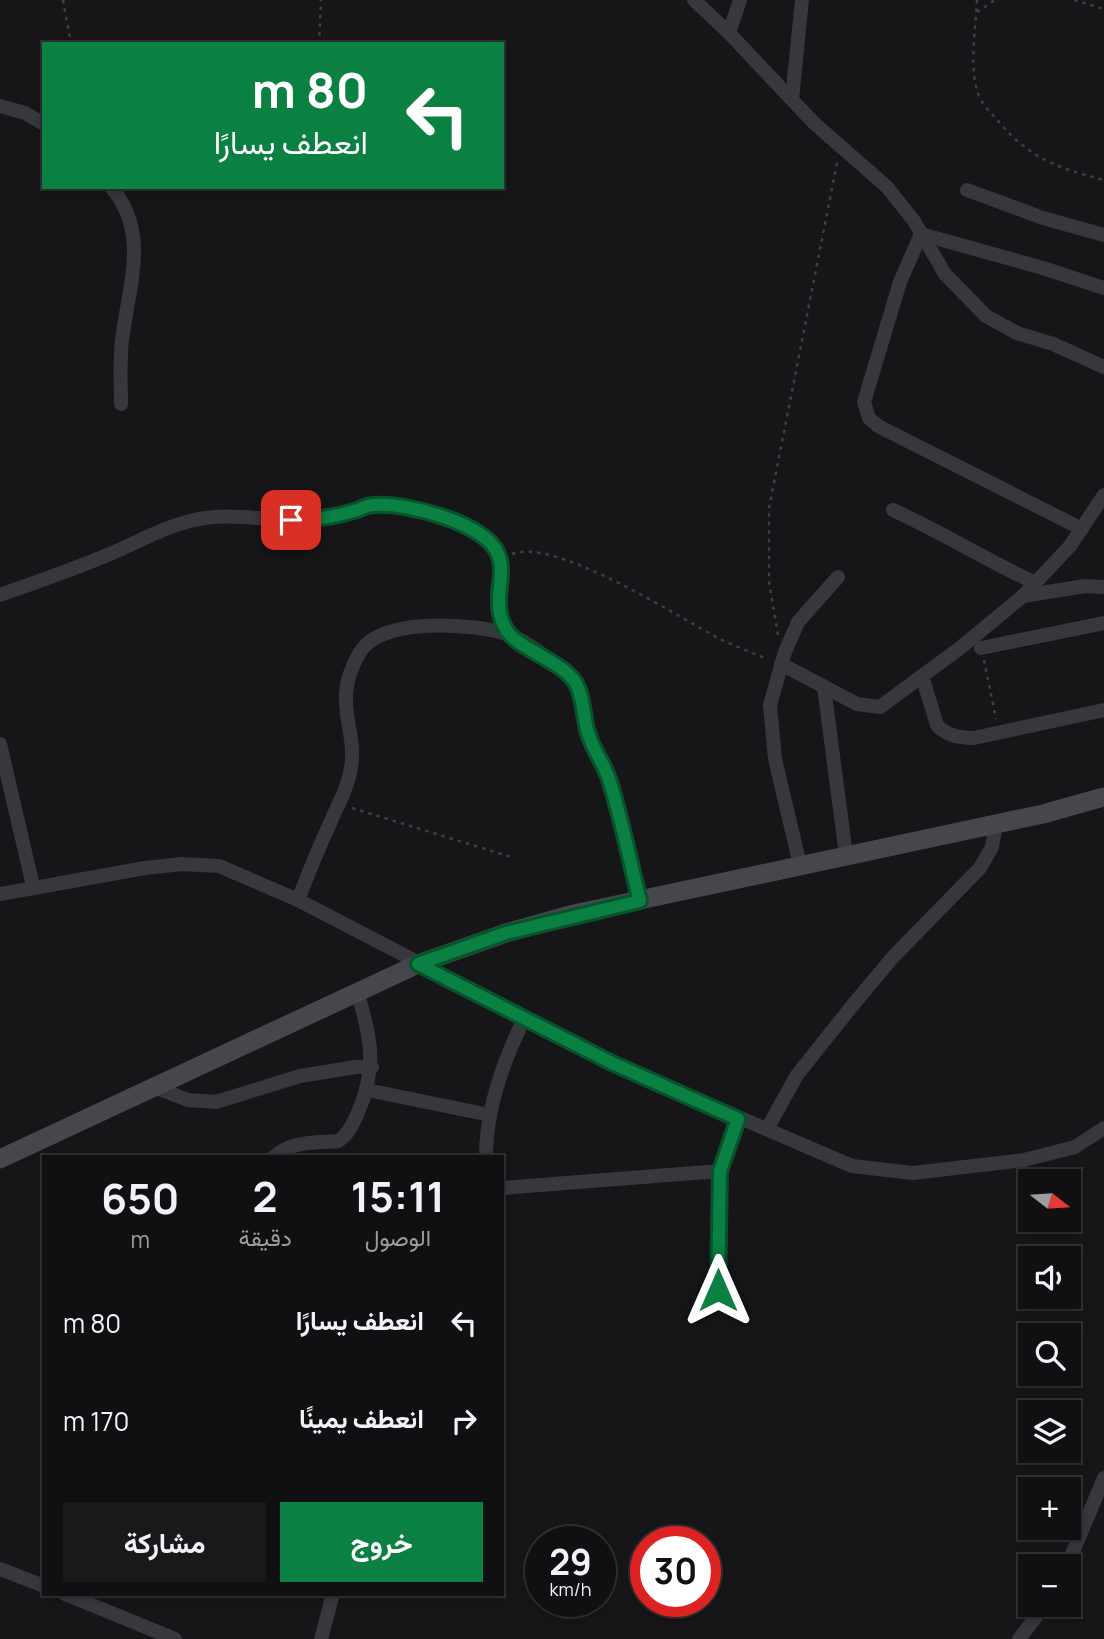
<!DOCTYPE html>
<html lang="ar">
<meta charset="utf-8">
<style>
:root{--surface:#101012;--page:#19191b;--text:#f1f3f6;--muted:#9c9d9f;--line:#303032;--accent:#0b8043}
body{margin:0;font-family:Manrope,Vazirmatn,sans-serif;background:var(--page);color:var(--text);direction:rtl;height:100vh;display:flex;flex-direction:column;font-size:26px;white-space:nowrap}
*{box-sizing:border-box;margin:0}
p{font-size:23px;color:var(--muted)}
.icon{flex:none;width:38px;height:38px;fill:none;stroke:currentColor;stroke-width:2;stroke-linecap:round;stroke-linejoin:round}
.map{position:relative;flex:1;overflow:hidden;direction:ltr}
.panel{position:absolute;left:42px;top:1155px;width:462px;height:441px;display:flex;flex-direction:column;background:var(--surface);border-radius:0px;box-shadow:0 4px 10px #0003,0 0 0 2px var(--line);direction:rtl}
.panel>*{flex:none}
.guide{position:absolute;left:42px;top:42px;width:462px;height:147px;border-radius:0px;box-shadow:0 4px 10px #0003,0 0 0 2px var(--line);direction:rtl;background:#0b8043;color:#fff;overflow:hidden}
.needle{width:46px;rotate:107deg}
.fabs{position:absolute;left:1018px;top:1169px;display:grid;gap:14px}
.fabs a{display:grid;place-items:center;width:63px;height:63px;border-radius:0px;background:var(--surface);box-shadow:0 4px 10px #0003,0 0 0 2px var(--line);font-size:35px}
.speed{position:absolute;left:525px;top:1526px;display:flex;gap:14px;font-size:35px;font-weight:700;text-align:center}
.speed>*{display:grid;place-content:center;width:91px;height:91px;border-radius:50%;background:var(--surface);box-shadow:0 4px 10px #0003,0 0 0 2px var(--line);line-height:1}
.speed small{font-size:18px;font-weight:400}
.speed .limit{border:10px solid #d22;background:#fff;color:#111}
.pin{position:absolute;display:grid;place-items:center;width:60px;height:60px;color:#fff;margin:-30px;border-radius:14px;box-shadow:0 4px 10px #0006}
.me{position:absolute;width:77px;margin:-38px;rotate:0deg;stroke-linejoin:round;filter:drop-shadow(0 0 5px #0008)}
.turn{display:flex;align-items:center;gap:24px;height:147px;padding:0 21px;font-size:32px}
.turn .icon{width:91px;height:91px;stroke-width:2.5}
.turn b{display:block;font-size:49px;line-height:60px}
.eta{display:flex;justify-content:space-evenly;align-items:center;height:119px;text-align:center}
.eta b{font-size:42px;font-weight:700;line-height:49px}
.button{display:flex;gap:14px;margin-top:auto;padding:14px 21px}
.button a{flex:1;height:80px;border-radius:0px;background:var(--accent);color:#fff;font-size:28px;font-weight:700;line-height:80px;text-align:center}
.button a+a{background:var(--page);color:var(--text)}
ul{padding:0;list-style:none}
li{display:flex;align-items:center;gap:21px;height:98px;padding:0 21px}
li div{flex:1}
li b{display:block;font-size:26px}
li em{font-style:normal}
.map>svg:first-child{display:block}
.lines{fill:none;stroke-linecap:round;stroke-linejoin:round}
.path{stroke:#3d3f44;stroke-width:2.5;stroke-dasharray:3.5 5;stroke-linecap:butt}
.street{stroke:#37383d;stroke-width:14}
.secondary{stroke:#45474d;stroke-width:19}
.route-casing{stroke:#07532c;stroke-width:18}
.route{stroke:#0b8043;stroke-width:12}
</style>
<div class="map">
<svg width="1104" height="1639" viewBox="0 0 1104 1639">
<rect width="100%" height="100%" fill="#161618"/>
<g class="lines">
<!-- path -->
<g class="path">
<path d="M63 0 71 44"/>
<path d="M977 0C976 29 968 68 979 96 983 106 992 114 999 122 1029 158 1060 169 1104 180"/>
<path d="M1074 0 1104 9"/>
<path d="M977 12 995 0"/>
<path d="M109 44 110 43"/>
<path d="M319 44 321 0"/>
<path d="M512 554C554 537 677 616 718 638 734 646 751 652 767 659"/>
<path d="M778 635 769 582V508L837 163"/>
<path d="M984 660 996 719"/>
<path d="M352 808 511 857"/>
</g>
<!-- street -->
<g class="street">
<path d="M694 0 729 33 814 123 887 187 914 221 945 274 986 316 1017 333 1053 344 1104 367"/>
<path d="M729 33 740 0"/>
<path d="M792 99 802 0"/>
<path d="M0 106 25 113 44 124"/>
<path d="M111 187C149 231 130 282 123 333 119 356 121 381 121 404"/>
<path d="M967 190 1043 218 1104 235"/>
<path d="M893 510C942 532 987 561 1036 583"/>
<path d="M1082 529 878 426 869 418 864 402 900 282 921 234 1043 268 1104 288"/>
<path d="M0 595C37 582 74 569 110 554 138 542 164 527 194 520 232 511 267 522 305 520 321 519 337 516 352 511 359 509 365 506 372 505 403 502 470 520 492 543 506 558 498 576 497 594 497 608 503 622 509 634"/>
<path d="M1023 596 1085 586 1104 587"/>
<path d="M981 648 1104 623"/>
<path d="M781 664 857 704 880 707 960 648 1023 596 1070 546 1104 495"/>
<path d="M922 676 937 725C946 736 960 738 974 738L1104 710"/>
<path d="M824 687 846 855"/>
<path d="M0 744 33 886"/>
<path d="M800 865 775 759 770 705 785 652 798 622 838 577"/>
<path d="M0 894 145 868 182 864 219 866 298 900 612 1063 852 1166 913 1173 1024 1160 1075 1147 1104 1128"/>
<path d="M298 900C308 874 319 847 331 821 337 807 345 793 349 777 362 730 328 706 360 652 381 617 472 623 507 634 526 640 558 666 573 679L579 689 589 736 610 783 640 901"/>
<path d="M154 1087 188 1100 216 1102 300 1076 356 1067H372"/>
<path d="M367 1090 490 1115"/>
<path d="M767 1129 797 1075 852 1006 893 957 980 868 992 847 996 823"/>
<path d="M274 1157C290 1141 316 1143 338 1141 348 1135 352 1125 357 1115 378 1067 371 1039 357 991"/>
<path d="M486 1157C486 1110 504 1059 525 1017"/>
<path d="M502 1188 720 1171"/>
<path d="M718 1290 720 1171 738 1119"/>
<path d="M1067 1566 1104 1478"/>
<path d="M0 1569 44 1586"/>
<path d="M65 1594 175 1639"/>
<path d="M321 1639 333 1594"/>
<path d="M1019 1639 1045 1605"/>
</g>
<!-- secondary -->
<path class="secondary" d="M0 1159 418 964 506 933 574 914 1043 814 1104 797"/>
</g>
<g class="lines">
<!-- route casing -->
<g class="route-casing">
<path id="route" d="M291 520C312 520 334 517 354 511 361 509 366 505 374 505 405 502 486 523 498 554 508 579 489 602 507 631 519 649 561 661 575 682 584 696 583 717 588 733 593 750 605 765 610 782 622 821 630 862 640 901L506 933 418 964 612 1063 738 1119 720 1171 718 1290"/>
</g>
<!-- route -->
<use href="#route" class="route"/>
</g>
</svg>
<div class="fabs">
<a><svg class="needle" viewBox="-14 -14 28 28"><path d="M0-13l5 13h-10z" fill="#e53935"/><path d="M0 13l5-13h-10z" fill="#9c9d9f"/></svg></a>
<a><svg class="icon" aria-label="sound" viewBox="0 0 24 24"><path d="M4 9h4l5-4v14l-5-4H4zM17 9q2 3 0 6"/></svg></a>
<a><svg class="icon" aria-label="search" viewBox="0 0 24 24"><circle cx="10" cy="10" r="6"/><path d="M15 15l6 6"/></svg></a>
<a><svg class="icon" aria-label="layers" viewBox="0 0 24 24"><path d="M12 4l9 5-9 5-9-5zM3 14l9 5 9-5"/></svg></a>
<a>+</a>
<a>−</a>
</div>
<div class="speed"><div>29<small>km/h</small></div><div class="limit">30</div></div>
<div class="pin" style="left:291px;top:520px;background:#d93025"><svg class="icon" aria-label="arrive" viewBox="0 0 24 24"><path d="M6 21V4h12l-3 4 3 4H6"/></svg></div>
<svg class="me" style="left:718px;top:1290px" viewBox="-20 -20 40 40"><path d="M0-17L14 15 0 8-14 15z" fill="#0b8043" stroke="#fff" stroke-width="4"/></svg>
<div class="guide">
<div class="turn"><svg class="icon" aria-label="left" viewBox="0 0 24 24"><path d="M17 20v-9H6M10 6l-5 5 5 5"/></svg><div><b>80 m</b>انعطف يسارًا</div></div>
</div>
<section class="panel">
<div class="eta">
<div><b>15:11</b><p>الوصول</p></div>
<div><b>2</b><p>دقيقة</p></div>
<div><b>650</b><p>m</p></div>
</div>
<ul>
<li><svg class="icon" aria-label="left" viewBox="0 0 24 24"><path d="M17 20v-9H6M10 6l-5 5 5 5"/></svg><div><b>انعطف يسارًا</b></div><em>80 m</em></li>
<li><svg class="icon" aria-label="right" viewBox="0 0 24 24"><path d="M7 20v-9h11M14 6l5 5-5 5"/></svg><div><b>انعطف يمينًا</b></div><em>170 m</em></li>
</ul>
<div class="button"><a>خروج</a><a>مشاركة</a></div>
</section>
</div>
